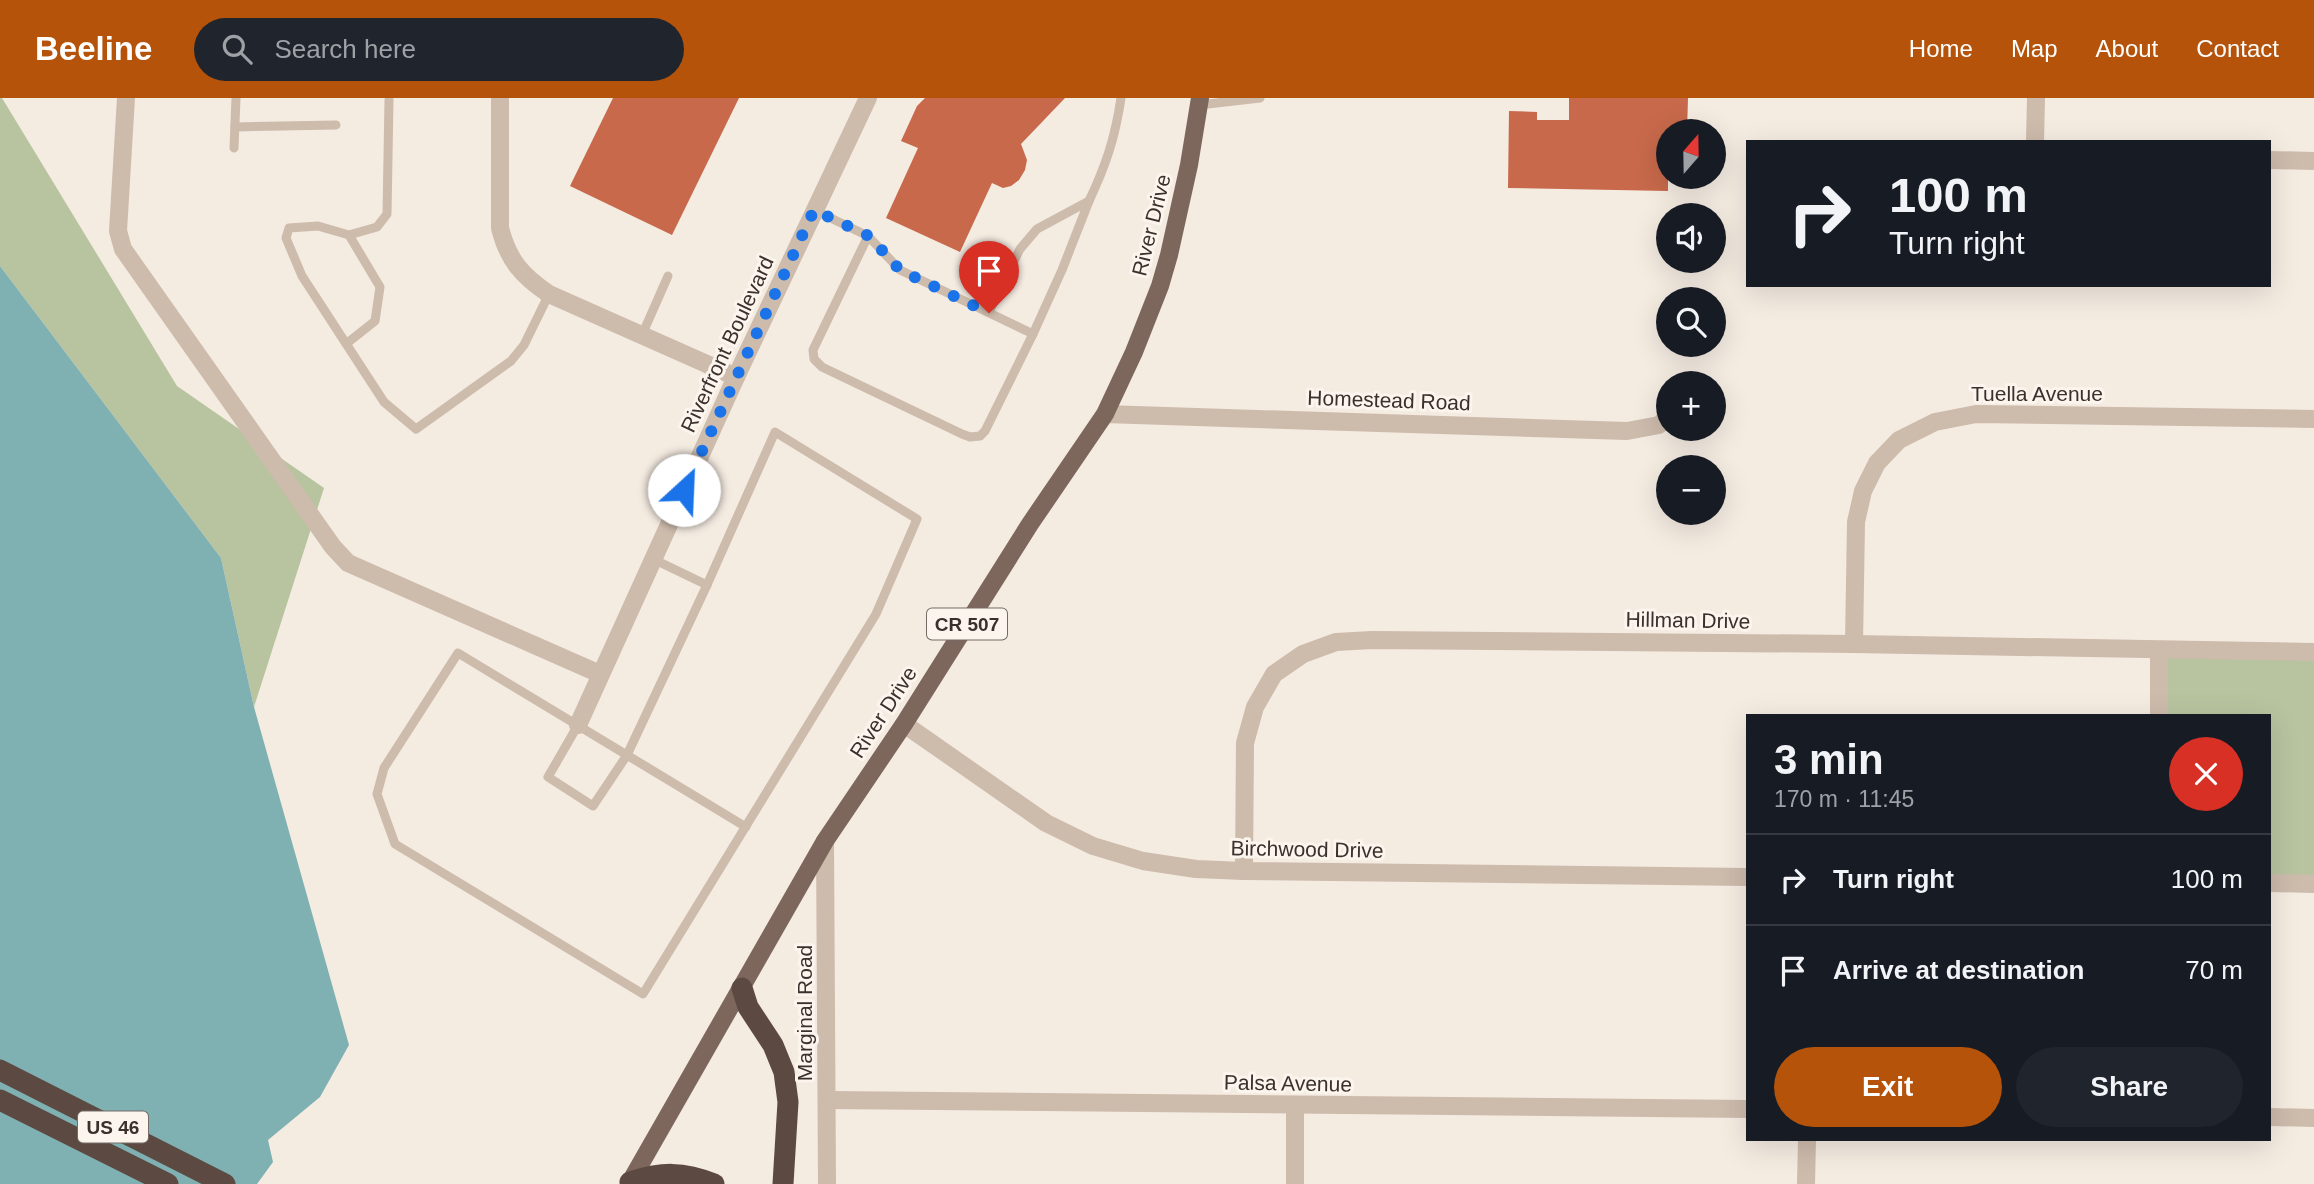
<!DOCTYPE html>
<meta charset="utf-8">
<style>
:root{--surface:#171b24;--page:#20242c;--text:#f1f3f6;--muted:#9ea1a6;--line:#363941;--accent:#b45309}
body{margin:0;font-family:Helvetica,sans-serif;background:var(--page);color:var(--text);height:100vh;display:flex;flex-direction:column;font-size:26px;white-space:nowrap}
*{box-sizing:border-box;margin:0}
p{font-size:23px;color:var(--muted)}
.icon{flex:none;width:38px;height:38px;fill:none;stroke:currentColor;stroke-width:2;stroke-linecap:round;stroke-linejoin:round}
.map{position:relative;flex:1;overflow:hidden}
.side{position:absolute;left:1746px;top:616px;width:525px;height:427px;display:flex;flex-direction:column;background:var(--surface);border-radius:0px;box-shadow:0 7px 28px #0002}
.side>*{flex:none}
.banner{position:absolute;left:1746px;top:42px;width:525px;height:147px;border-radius:0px;box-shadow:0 7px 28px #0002;background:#171b24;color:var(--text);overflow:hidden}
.needle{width:46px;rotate:20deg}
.fabs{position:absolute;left:1656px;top:21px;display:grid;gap:14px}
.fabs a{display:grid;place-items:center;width:70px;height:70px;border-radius:50%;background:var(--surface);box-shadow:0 7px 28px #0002;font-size:35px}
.pin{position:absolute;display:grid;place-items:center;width:60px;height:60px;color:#fff;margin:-72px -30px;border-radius:50% 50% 50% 0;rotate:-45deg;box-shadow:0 0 7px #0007}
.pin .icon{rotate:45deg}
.me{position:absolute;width:77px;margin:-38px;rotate:25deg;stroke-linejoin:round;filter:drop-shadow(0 0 5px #0008)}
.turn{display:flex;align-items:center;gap:24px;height:147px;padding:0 28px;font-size:32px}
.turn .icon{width:91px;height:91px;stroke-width:2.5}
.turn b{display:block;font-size:49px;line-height:60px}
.round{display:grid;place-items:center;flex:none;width:74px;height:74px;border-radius:37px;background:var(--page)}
.overview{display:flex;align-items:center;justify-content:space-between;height:119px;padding:0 28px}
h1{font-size:42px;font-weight:700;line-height:52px}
.action{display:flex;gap:14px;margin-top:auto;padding:14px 28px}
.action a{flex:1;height:80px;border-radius:42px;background:var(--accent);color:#fff;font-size:28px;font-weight:700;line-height:80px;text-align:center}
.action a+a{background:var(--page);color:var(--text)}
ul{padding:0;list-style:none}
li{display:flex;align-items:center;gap:21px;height:91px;padding:0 28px;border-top:2px solid var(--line)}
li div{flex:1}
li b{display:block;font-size:26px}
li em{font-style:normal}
header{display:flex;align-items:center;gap:42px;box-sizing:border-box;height:98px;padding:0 35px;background:var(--accent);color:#fff}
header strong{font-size:33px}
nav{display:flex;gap:38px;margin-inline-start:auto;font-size:24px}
.search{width:490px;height:63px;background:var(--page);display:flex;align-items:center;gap:18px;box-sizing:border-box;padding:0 24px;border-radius:38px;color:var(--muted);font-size:26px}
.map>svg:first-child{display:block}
.green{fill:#b8c4a0}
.water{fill:#7fb0b2}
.building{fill:#c8694b}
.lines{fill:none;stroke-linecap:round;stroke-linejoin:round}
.lane{stroke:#cdbbac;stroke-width:9}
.street{stroke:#cdbbac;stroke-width:18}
.primary{stroke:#7d675c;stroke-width:18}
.highway{stroke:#5c4a42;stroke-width:21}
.route{stroke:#1a73e8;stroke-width:12;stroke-dasharray:0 21.6}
.labels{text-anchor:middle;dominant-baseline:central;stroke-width:6;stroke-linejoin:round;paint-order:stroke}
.shield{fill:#fbf5ee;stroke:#756b66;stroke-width:2}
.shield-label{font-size:19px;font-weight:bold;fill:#3b302b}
.street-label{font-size:21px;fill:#3b302b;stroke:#fbf5ee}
</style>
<header>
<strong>Beeline</strong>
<div class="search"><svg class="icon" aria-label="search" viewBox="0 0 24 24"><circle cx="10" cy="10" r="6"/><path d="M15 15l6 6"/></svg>Search here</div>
<nav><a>Home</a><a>Map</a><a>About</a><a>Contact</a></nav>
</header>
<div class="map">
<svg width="2314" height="1086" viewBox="0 0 2314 1086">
<rect width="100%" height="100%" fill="#f4ebe1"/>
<!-- green -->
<g class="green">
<path d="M0 0H2L177 288 324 390 254 609 221 460 0 168Z"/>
<path d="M2159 553 2314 554V786L2270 785V618H2159Z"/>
</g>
<!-- water -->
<path class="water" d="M0 168 221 460 254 609 349 947 320 999 268 1042 273 1064 257 1086H0Z"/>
<!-- building -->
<g class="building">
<path d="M613 0H739L672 137 570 88Z"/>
<path d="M925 0H1065L1021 46 1027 62 1025 72 1019 82 1011 88 1003 90 992 85 960 154 886 120 918 50 901 43 917 8Z"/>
<path d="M1569 0H1688L1687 33H1668V93L1508 90 1509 13 1537 14V22H1569Z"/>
</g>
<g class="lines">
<!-- lane -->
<g class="lane">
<path d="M1199 7 1260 0"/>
<path d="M235 29 336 27"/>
<path d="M234 50 236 0"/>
<path d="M1089 103C1106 67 1115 40 1121 0"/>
<path d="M814 112 868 138 900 172 1033 236 985 333 980 338 970 339 962 336 822 269 814 261 813 252 868 138"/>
<path d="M349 137 377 129 387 116 389 2"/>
<path d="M989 214 1020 151 1037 131 1089 103 1062 172 1033 236"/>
<path d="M642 237 668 178"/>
<path d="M346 246 375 223 380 189 349 137 318 128 289 130 286 140 302 178 384 304 416 331 511 263 524 247 549 196"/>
<path d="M653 461 707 487 775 334 917 421 876 516 643 896 395 746 377 696 384 670 458 555 746 729"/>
<path d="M578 627 548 679 593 708 627 657 707 487"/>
</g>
<!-- street -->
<g class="street">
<path d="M126 0 118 133 123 151 333 449 348 465 600 576"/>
<path d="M500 0V130C508 162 522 178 549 196L736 279"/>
<path d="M2035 44 2036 0"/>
<path d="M2270 62 2314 63"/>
<path d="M1105 316 1627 333 1659 327 1668 318"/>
<path d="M1854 546 1856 424 1863 393 1877 365 1899 342 1935 324 1976 316 2314 321"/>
<path d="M2159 618V553"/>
<path d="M904 626 1046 725 1093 748 1143 763 1196 771 1244 773 1748 779"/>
<path d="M578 627 736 279 868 0"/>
<path d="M825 743 827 1086"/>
<path d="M1244 773 1245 645 1255 609 1274 576 1303 556 1336 544 1372 542 1854 546 2314 554"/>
<path d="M2270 785 2314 786"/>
<path d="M827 1002 1748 1011"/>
<path d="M2270 1019 2314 1020"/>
<path d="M1295 1086V1008"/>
<path d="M1806 1086 1807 1041"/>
</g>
<!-- primary -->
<path class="primary" d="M629 1086 825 743 904 626 1030 426 1105 316 1134 254 1160 188 1169 157 1189 67 1200 0"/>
<!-- highway -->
<g class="highway">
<path d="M742 890 748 909 773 947 784 974 788 1004 783 1086"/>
<path d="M0 972 225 1086"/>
<path d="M0 1002 168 1086"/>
<path d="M630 1084C661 1074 683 1073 714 1086"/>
</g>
</g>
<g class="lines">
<!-- route -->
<path class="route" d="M684 392 814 112 869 138 900 172 989 215"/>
</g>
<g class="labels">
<!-- shield labels -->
<g class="shield">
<rect x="927" y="510.5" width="80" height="31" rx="5"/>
<rect x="78" y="1013.5" width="70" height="31" rx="5"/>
</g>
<g class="shield-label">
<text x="967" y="526">CR 507</text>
<text x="113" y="1029">US 46</text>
</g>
<!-- street labels -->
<g class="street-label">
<text transform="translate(1151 127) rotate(-76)">River Drive</text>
<text transform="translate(727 246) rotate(-65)">Riverfront Boulevard</text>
<text x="2037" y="295">Tuella Avenue</text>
<text transform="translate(1389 302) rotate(2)">Homestead Road</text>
<text transform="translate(1688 522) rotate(1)">Hillman Drive</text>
<text transform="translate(883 614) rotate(-57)">River Drive</text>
<text transform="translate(1307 751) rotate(1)">Birchwood Drive</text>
<text transform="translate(804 915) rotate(-90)">Marginal Road</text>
<text transform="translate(1288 985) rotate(1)">Palsa Avenue</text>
</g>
</g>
</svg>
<div class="fabs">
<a><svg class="needle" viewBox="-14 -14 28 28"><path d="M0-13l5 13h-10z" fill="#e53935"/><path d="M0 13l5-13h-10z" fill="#9ea1a6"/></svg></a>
<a><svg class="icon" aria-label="sound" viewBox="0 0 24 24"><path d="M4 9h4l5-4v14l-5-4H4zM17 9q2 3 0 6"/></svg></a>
<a><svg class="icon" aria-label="search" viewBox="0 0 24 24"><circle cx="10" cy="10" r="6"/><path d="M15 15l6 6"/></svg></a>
<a>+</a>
<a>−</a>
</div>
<div class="pin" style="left:989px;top:215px;background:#d93025"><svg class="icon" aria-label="arrive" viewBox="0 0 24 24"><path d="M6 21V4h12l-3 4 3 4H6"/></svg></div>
<svg class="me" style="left:684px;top:392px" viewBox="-20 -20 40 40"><circle r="19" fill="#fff"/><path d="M0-13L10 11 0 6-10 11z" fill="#1a73e8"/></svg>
<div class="banner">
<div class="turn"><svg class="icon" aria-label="right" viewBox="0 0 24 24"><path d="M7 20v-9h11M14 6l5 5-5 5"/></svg><div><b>100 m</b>Turn right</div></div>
</div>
<section class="side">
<div class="overview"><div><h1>3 min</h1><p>170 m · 11:45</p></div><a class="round" style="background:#d93025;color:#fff"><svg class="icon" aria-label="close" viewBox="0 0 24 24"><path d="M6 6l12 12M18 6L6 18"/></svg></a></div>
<ul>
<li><svg class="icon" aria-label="right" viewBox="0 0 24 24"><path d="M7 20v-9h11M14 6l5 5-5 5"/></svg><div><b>Turn right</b></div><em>100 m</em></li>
<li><svg class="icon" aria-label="arrive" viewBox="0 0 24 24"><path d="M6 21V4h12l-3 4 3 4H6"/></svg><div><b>Arrive at destination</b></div><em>70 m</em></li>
</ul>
<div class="action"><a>Exit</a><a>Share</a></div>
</section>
</div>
